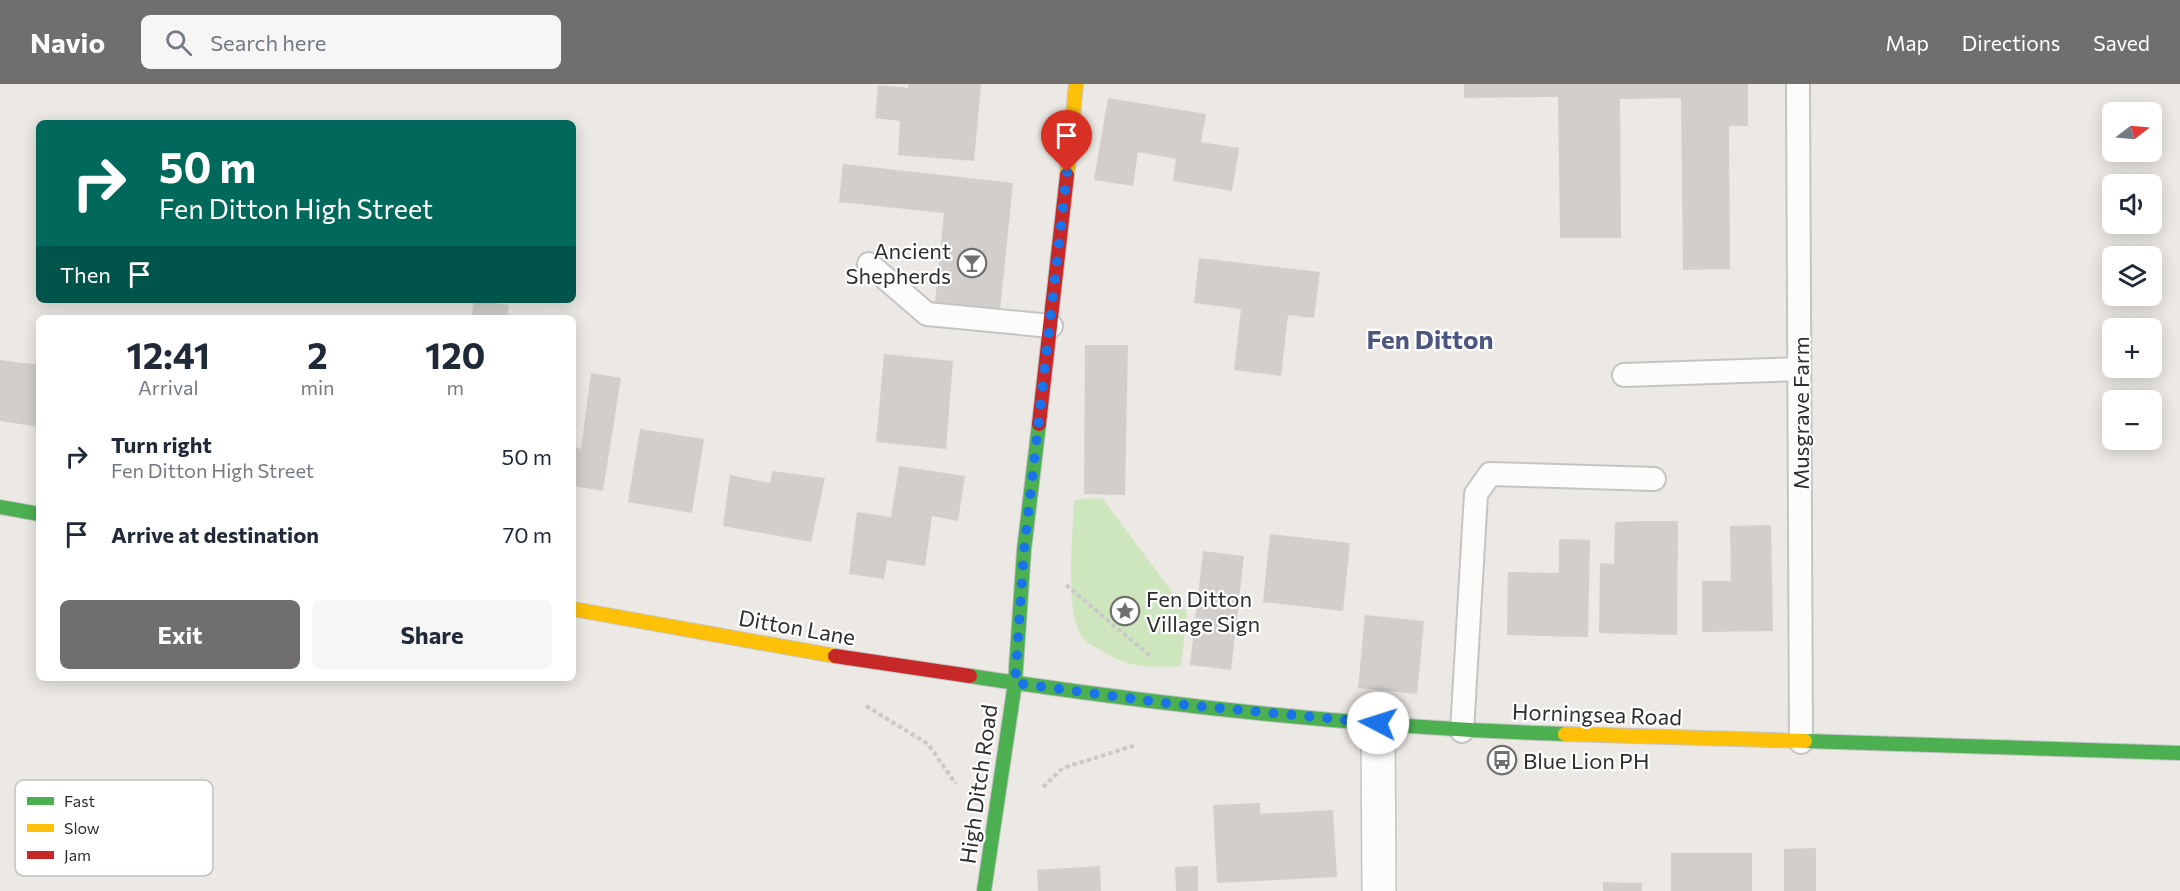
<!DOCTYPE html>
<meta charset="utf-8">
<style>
:root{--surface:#fff;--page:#f6f6f7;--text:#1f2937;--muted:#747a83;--accent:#706f6e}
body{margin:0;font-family:Commissioner,sans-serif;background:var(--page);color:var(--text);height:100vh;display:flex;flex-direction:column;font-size:22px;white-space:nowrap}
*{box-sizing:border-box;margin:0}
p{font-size:20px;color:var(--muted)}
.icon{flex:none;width:33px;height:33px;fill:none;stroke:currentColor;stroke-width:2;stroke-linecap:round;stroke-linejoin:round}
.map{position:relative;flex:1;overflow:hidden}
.panel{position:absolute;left:36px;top:231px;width:540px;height:366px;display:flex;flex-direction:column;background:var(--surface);border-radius:9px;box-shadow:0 3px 15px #0003}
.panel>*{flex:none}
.banner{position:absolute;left:36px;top:36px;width:540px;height:183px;border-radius:9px;box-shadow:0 3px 15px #0003;background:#00695c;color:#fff;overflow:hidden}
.needle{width:39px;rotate:74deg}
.fabs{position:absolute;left:2102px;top:18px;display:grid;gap:12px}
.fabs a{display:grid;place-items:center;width:60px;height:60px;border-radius:9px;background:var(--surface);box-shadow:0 3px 15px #0003;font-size:30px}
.pin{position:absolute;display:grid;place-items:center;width:51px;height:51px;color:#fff;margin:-62px -26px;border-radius:50% 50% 50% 0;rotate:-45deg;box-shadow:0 0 6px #0007}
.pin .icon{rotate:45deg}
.me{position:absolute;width:66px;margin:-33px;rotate:275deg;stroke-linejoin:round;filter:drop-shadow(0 0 4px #0008)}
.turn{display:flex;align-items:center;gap:21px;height:126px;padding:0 24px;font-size:27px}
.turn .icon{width:78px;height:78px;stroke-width:2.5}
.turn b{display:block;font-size:42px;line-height:51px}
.then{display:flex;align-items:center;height:57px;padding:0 24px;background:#0003;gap:12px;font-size:22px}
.eta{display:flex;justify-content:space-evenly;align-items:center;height:102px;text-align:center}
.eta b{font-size:36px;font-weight:700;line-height:42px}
.cta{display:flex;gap:12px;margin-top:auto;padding:12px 24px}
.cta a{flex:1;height:69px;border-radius:9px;background:var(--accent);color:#fff;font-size:24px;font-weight:700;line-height:69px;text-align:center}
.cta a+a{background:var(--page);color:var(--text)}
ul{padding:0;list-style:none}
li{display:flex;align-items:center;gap:18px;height:78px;padding:0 24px}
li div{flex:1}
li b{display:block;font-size:22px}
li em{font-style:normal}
header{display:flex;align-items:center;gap:36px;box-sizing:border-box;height:84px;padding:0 30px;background:var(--accent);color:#fff}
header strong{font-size:28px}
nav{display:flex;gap:33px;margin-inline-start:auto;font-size:21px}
.search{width:420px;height:54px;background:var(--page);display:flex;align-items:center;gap:15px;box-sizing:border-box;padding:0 21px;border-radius:9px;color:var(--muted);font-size:22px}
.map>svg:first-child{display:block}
.green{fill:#cee6be}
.building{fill:#d1cecb}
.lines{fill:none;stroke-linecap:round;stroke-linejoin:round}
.lane-casing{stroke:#c5c4c5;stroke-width:26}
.street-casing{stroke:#c5c4c5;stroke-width:36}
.fast-casing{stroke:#c5c4c5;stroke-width:16}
.slow-casing{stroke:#c5c4c5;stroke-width:16}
.jam-casing{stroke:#c5c4c5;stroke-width:16}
.path{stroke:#c9c9c8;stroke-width:4;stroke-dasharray:4.5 3;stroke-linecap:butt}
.lane{stroke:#fcfcfb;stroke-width:22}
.street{stroke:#fcfcfb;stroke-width:33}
.fast{stroke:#4caf50;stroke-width:14}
.slow{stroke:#ffc107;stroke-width:14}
.jam{stroke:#c62828;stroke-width:14}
.route{stroke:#1a73e8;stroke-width:10;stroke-dasharray:0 18}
.labels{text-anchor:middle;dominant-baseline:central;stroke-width:4.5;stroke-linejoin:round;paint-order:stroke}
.poi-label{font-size:22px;fill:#2e2e2e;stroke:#fff;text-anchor:start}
.street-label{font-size:22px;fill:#2e2e2e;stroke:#fff}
.quarter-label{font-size:26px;font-weight:bold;fill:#4d5680;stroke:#fff}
.key{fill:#fff;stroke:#c0c0c0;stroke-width:1.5}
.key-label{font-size:16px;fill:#2e2e2e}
</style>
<header>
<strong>Navio</strong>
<div class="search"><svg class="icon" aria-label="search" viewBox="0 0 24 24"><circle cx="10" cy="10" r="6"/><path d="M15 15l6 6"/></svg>Search here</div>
<nav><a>Map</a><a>Directions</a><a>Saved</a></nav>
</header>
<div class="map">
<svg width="2180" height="807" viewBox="0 0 2180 807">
<rect width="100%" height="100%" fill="#ece8e4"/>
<!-- green -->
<path class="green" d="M1102 414 1187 528 1181 582C1149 583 1130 585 1102 567 1096 563 1087 559 1083 554 1064 532 1073 447 1074 417L1081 415Z"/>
<!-- building -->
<g class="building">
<path d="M909 0H981L974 77 898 71 900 37 875 34 878 1 908 4Z"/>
<path d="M1464 0H1748V42H1729L1730 185 1683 186 1681 14 1620 15 1621 154H1560L1558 13 1464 14Z"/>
<path d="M1108 14 1206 30 1201 58 1239 64 1232 107 1173 97 1176 75 1138 68 1133 102 1094 96Z"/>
<path d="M843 80 1013 99 999 236 934 229 944 129 839 118Z"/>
<path d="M1199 174 1320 188 1314 234 1288 231 1281 292 1234 286 1241 225 1194 219Z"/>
<path d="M474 216 509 221 507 234H471Z"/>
<path d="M1085 261H1128L1125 411 1084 410Z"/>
<path d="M884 270 953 277 946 365 876 358Z"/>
<path d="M0 276 39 281V343L0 337Z"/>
<path d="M591 289 621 294 603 407 573 402V363L581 365Z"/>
<path d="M640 345 704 355 692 429 628 418Z"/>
<path d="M899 382 965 392 958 437 932 432 925 482 887 476 884 495 849 490 857 428 891 433Z"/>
<path d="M772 387 825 394 811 458 723 442 730 391 770 399Z"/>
<path d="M1639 437H1678L1677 551 1599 549 1600 479 1614 480 1615 438Z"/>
<path d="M1771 441 1773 547 1702 548V497H1731L1730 442Z"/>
<path d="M1270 450 1350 459 1343 527 1263 518Z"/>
<path d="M1559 455 1590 456 1588 553 1507 551 1508 488 1559 489Z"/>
<path d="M1203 467 1244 472 1231 586 1190 581Z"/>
<path d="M1365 531 1424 537 1417 610 1358 604Z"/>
<path d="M1260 719V730L1333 726 1337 793 1217 799 1213 721Z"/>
<path d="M1816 764V807H1784V765Z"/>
<rect x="1671" y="769" width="81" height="38"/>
<path d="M1100 782 1101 807H1038L1037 786Z"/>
<path d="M1198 782V807H1176L1175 783Z"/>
<path d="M1603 798 1642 799V807H1603Z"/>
</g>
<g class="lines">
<!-- lane casing -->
<g class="lane-casing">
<g id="lane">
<path d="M1798 0 1801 658"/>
<path d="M869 180 927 230 1051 242"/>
<path d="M1624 291 1799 285"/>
<path d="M1462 647 1476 410 1490 390 1654 395"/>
</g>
</g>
<!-- street casing -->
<g class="street-casing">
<path id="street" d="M1378 639 1379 807"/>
</g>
<!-- fast casing -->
<g class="fast-casing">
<g id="fast">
<path d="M0 423 39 430"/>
<path d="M970 592C1166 622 1366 644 1565 650"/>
<path d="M1805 657 2180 669"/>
<path d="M984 807 1015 599 1024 466 1039 340"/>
</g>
</g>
<!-- slow casing -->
<g class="slow-casing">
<g id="slow">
<path d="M1067 91 1076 0"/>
<path d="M573 525 835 572"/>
<path d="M1565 650 1805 657"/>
</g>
</g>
<!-- jam casing -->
<g class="jam-casing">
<g id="jam">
<path d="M1039 340 1067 91"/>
<path d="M835 572 970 592"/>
</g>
</g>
<!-- path -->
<g class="path">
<path d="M1066 501 1150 572"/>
<path d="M866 622 928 660 956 700"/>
<path d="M1043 703 1063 684 1136 661"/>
</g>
<!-- lane -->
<use href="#lane" class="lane"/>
<!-- street -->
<use href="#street" class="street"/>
<!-- fast -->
<use href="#fast" class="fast"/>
<!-- slow -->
<use href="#slow" class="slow"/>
<!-- jam -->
<use href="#jam" class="jam"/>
</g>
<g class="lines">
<!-- route -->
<path class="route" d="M1067 88 1024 466 1015 599 1165 619 1378 639"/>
</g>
<!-- icons -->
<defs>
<g id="bar-ring" transform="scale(1.5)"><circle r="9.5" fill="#fff" stroke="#706f6e" stroke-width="1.5"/><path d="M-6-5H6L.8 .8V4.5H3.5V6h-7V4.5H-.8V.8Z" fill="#706f6e"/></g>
<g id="sight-ring" transform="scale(1.5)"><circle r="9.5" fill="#fff" stroke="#706f6e" stroke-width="1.5"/><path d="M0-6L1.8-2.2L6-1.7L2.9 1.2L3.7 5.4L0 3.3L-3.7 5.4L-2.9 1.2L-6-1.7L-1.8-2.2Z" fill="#706f6e"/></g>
<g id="bus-ring" transform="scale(1.5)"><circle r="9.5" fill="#fff" stroke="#706f6e" stroke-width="1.5"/><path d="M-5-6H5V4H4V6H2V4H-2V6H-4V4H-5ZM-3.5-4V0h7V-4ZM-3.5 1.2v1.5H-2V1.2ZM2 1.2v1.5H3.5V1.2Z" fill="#706f6e"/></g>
</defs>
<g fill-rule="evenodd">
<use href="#bar-ring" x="972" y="179"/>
<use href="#sight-ring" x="1125" y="527"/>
<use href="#bus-ring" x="1502" y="676"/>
</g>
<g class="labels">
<!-- poi labels -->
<g class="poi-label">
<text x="951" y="166" text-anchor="end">Ancient<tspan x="951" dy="25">Shepherds</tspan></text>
<text x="1146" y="514">Fen Ditton<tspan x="1146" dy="25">Village Sign</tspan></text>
<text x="1523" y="676">Blue Lion PH</text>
</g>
<!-- street labels -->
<g class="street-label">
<text transform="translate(1800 329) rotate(-90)">Musgrave Farm</text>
<text transform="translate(797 543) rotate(10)">Ditton Lane</text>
<text transform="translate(1597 630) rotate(2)">Horningsea Road</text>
<text transform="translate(978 700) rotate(-82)">High Ditch Road</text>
</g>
<!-- quarter labels -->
<g class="quarter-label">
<text x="1430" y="254">Fen Ditton</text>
</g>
</g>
<!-- legend -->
<rect x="15" y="696" width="198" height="96" rx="9" class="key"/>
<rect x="27" y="713" width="27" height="8" fill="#4caf50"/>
<rect x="27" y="740" width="27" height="8" fill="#ffc107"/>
<rect x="27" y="767" width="27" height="8" fill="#c62828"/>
<g class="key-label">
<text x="64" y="723">Fast</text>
<text x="64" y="750">Slow</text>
<text x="64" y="777">Jam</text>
</g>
</svg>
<div class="fabs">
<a><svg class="needle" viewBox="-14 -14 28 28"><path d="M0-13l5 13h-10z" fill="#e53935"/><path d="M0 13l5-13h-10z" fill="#747a83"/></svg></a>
<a><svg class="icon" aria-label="sound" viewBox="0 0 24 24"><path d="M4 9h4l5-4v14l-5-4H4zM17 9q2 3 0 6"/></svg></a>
<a><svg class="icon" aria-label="layers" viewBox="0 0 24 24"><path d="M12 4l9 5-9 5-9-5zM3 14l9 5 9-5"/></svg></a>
<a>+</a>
<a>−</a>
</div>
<div class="pin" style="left:1067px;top:88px;background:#d93025"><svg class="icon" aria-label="arrive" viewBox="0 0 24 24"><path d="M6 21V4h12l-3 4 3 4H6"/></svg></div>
<svg class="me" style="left:1378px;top:639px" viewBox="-20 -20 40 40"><circle r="19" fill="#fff"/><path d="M0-13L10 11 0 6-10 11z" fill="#1a73e8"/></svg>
<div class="banner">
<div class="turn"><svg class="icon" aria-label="right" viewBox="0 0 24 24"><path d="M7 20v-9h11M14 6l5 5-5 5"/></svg><div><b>50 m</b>Fen Ditton High Street</div></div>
<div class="then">Then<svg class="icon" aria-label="arrive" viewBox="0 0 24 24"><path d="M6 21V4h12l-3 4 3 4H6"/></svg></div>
</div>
<section class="panel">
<div class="eta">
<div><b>12:41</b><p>Arrival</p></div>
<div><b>2</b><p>min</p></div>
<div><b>120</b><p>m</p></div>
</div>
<ul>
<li><svg class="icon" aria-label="right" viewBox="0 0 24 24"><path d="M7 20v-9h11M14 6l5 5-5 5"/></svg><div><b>Turn right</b><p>Fen Ditton High Street</p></div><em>50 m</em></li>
<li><svg class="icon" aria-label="arrive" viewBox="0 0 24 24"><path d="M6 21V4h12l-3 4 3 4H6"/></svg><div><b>Arrive at destination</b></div><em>70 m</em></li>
</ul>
<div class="cta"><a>Exit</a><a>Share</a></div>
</section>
</div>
